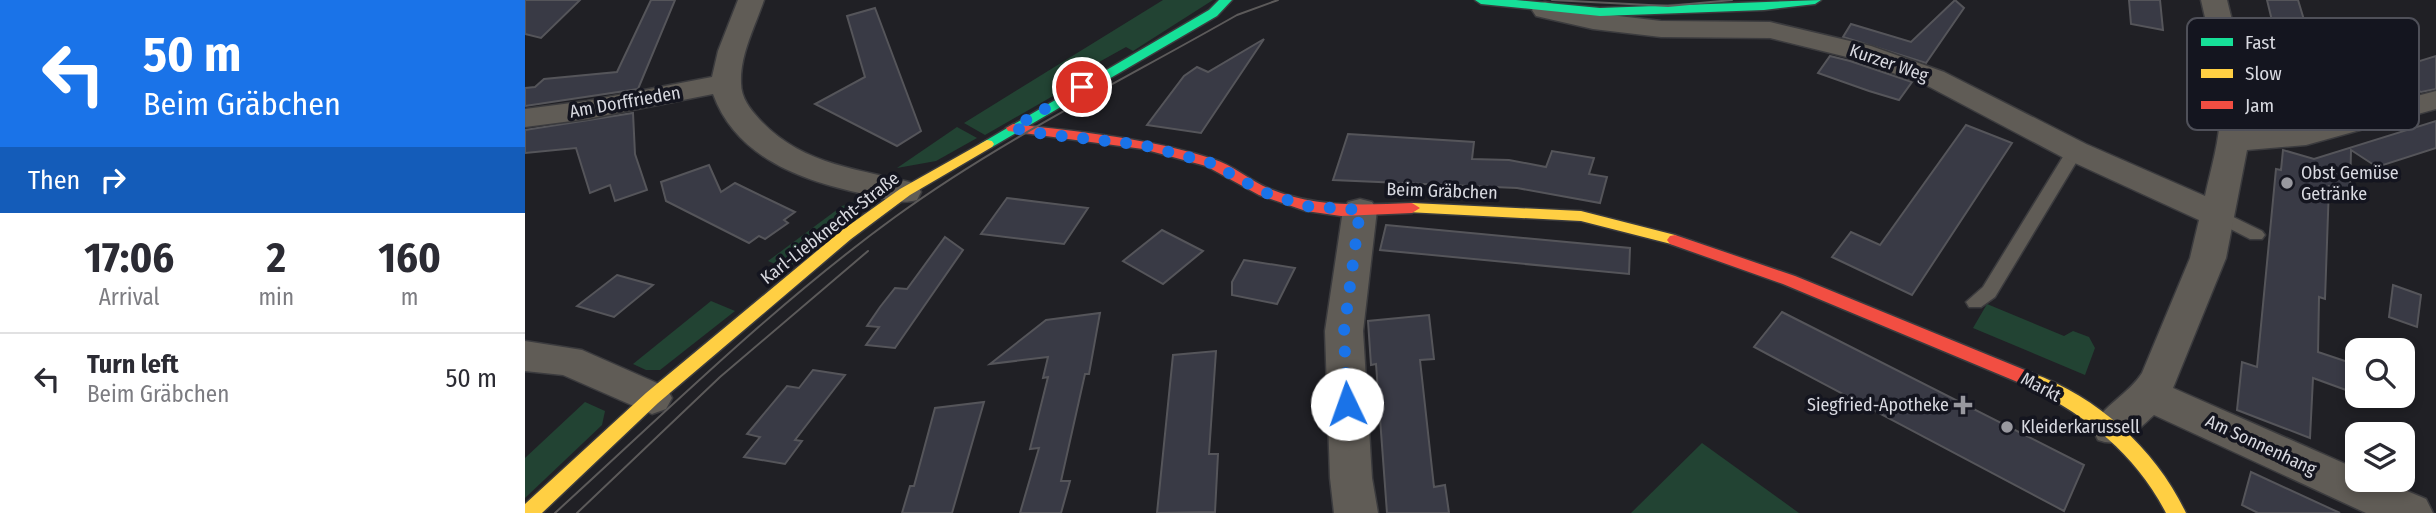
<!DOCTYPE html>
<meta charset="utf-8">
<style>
:root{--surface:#fff;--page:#f7f7f7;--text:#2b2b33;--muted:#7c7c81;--line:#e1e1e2}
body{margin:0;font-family:"Fira Sans Condensed",sans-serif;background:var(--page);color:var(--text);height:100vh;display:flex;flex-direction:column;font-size:26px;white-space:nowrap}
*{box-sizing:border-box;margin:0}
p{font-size:23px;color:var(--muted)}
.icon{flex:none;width:38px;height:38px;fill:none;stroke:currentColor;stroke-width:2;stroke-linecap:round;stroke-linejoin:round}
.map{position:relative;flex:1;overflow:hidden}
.drawer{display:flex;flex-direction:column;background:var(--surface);width:525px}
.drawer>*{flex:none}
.top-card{background:#1a73e8;color:#fff;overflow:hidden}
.fabs{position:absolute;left:1820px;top:338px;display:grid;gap:14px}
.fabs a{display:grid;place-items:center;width:70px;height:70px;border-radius:14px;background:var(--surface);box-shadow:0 4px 10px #0003;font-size:35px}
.pin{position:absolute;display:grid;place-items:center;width:60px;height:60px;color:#fff;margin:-30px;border:4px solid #fff;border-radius:50%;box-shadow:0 2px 7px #0007}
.me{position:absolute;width:77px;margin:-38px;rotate:357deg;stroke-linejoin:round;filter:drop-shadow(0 0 5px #0008)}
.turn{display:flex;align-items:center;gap:24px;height:147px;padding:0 28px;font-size:32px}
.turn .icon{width:91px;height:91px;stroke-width:2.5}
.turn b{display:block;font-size:49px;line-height:60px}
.then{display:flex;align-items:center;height:66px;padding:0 28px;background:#0003;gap:14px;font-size:26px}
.eta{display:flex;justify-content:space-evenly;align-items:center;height:119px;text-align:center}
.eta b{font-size:42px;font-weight:700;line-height:49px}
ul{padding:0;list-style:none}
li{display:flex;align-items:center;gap:21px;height:91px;padding:0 28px;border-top:2px solid var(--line)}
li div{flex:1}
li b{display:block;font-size:26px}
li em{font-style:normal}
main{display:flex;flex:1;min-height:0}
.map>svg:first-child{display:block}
.green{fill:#224333}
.building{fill:#393a45;stroke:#55555a;stroke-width:2}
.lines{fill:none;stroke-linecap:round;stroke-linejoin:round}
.lane-casing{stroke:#3b3b3e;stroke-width:3}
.street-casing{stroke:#3b3b3e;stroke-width:3}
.fast-casing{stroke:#3b3b3e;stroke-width:3}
.slow-casing{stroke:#3b3b3e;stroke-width:3}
.jam-casing{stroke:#3b3b3e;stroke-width:3}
.lane{fill:#605c56;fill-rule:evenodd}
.street{fill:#605c56;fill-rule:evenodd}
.fast{fill:#16e098;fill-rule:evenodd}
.slow{fill:#ffcf43;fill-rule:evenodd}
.jam{fill:#f24e42;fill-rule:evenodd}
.tram{stroke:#5c5a5a;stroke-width:2}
.route{stroke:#1a73e8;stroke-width:12;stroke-dasharray:0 21.6}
.poi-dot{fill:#98989f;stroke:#14151f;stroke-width:2.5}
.labels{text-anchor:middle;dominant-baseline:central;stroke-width:7;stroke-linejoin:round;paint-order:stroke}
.street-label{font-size:18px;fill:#d8d9e0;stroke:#14151f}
.poi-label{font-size:18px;fill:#d8d9e0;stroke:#14151f;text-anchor:start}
.key{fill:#14151f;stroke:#4f5059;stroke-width:2}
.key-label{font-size:19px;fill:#d8d9e0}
</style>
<main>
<section class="drawer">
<div class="top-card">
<div class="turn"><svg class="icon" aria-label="left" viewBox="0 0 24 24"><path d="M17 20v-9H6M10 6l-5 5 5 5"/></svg><div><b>50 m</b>Beim Gräbchen</div></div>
<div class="then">Then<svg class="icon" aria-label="right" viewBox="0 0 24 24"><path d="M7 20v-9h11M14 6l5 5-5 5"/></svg></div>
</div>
<div class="eta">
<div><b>17:06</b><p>Arrival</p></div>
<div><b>2</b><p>min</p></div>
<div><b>160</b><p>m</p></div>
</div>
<ul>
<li><svg class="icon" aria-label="left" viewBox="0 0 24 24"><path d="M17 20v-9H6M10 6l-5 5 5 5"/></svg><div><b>Turn left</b><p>Beim Gräbchen</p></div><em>50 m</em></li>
</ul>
</section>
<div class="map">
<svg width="1911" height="513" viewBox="0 0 1911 513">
<rect width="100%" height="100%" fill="#202025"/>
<!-- green -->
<g class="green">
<path d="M638 0H688L608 51 601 47 547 77 554 81 460 135 439 123Z"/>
<path d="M432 127 452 138 411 161 372 168Z"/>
<path d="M336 200 333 212 262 269 243 261 317 206Z"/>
<path d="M186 301 210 311 135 370H121L108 364Z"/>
<path d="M1462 304 1539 336 1548 331 1564 337 1570 348 1560 375 1448 328Z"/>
<path d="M60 402 80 411 77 425 0 498V458Z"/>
<path d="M1177 443 1274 513H1106Z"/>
</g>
<!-- building -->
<g class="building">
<path d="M0 0H55L16 38 0 34Z"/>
<path d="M126 0H150L113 89 0 106V88L10 87 19 79 92 72Z"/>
<path d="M1430 0 1439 8 1401 63 1318 37 1326 24 1386 42Z"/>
<path d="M1604 0H1635L1638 30 1606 24Z"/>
<path d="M1742 0H1773L1796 76 1785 74 1794 104 1749 95 1740 59 1757 62Z"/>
<path d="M350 8 396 131 372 146 290 104 340 77 322 16Z"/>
<path d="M739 39 676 133 622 125 659 76 672 67 683 72Z"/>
<path d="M1305 56 1325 61 1387 82 1374 100 1344 91 1293 73Z"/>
<path d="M1911 56V89L1896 92 1862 71Z"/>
<path d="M108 113 110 154 122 190 90 201 85 185 65 193 51 148 0 153V130Z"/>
<path d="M1911 121V148L1852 167 1826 150 1825 193 1804 186 1800 299 1794 297 1793 352 1832 365V394L1788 378 1785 438 1712 410 1717 362 1732 367 1751 169 1756 170 1758 150 1789 159Z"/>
<path d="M1441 125 1487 143 1387 295 1307 257 1326 232 1355 245Z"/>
<path d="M823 134 949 142 947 159 984 160 1021 167 1027 151 1069 158 1064 174 1082 177 1075 203 992 188 808 180Z"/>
<path d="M184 165 196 192 210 183 270 212 259 220 263 223 240 239 234 236 224 243 141 201 136 182Z"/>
<path d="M482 198 522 203 563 208 539 244 456 234Z"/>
<path d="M861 225 1105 248 1104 274 855 250Z"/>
<path d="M637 230 678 251 638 284 598 261Z"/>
<path d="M420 237 438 250 370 348 341 345 354 327 342 326 355 307 370 288 382 289Z"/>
<path d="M719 260 770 268 752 304 707 295V282Z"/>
<path d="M92 275 128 285 89 317 52 306Z"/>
<path d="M1868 285 1896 295 1892 327 1864 317Z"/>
<path d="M1257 312 1559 465 1539 511 1229 347Z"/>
<path d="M575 313 564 374H560L536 481H545L536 513H495L514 448 505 449 523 377 518 378 523 357 465 364 521 320Z"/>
<path d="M904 315 909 359 895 360 909 487 920 485 924 513H862L851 364 846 365 843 321Z"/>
<path d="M691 351 684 454H693L690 512 632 513 648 355Z"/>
<path d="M288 370 320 375 270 440 277 441 260 464 219 457 235 437 222 434 262 386 274 388Z"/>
<path d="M459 402 427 513H377L385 486H389L410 408Z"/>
<path d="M1726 472 1815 513H1733L1717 505Z"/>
</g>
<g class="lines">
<!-- lane casing -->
<g class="lane-casing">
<g id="lane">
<path d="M1550 146 1558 151 1470 297 1456 307H1444L1441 302 1458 287 1544 147Z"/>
<path d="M1694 210 1737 231 1740 235 1737 239H1725L1688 220 1686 216Z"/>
</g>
</g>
<!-- street casing -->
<g class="street-casing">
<g id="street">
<path d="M213 0H239C230 27 215 54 216 83 216 98 225 109 235 120 278 166 335 169 392 184L396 192 392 200C374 205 356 198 339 194 278 181 211 158 188 94L62 119 0 127V109L62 101 187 77 193 51Z"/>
<path d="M1676 0H1702L1721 77 1724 130 1781 125 1911 91V109L1781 145 1722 150 1701 258 1648 388 1832 469V480H1856L1901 499 1908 513H1841L1629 415C1610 432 1598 449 1573 440L1567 428C1578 405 1603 395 1617 373L1665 258 1674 220 1539 158 1399 84 1326 58 1245 38 1136 37 1068 29 1011 16 1007 10 1011 4 1020 2 1068 13 1136 21 1245 22 1346 46 1419 72 1561 144 1680 196C1686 168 1695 140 1695 112 1695 74 1684 36 1676 0Z"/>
<path d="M835 199 847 202 852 210 838 331 847 478 853 513H809L805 478 800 331 818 210 823 202Z"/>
<path d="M0 341 57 350 141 387 147 398 141 409 127 414 38 375 0 371Z"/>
</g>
</g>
<!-- fast casing -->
<g class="fast-casing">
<g id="fast">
<path d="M694 0H707L692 16 467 147H457L455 144 684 10Z"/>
<path d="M950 0H991L1075 8 1296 0 1290 4 1239 10 1075 16 956 4Z"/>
</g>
</g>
<!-- slow casing -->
<g class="slow-casing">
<g id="slow">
<path d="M462 140 467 141 469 144 467 147 385 195 326 239 133 403 17 513H0V504L121 393 316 231 375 189Z"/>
<path d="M887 203 1056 211 1150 235 1158 240 1150 245 1056 221 882 212 879 208Z"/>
<path d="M1501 371C1570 394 1630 448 1661 513H1641C1609 451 1557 412 1495 383L1492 378 1495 373Z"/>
</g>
</g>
<!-- jam casing -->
<g class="jam-casing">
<g id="jam">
<path d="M488 124C555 132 623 138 688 159 708 165 725 181 745 189 792 208 838 205 887 203L895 208 887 213 816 216 781 211 734 195 681 166 618 149 483 131 481 128Z"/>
<path d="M1150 235 1270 276 1507 373 1510 378 1507 383 1501 385 1495 383 1258 284 1145 244 1142 240 1145 236Z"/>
</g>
</g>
<!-- lane -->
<use href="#lane" class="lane"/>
<!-- street -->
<use href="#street" class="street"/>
<!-- fast -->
<use href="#fast" class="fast"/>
<!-- slow -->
<use href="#slow" class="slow"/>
<!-- jam -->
<use href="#jam" class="jam"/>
<!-- tram -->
<g class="tram">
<path d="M1027 0 1143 6 1207 0"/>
<path d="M30 513C141 412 249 305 370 217 476 140 598 80 712 15L753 0"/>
<path d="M52 513 195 377 343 251"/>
</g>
</g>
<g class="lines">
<!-- route -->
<path class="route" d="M557 87 488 128 519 134 618 145 686 163 738 192 781 206 835 210 819 331 822 404"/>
</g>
<!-- markers -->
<g class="poi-dot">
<circle cx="1762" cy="183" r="7"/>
<path d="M1434.5 394.5h7v7h7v7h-7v7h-7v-7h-7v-7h7z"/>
<circle cx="1482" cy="427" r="7"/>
</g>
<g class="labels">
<!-- street labels -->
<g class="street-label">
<text transform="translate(1364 63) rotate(19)">Kurzer Weg</text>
<text transform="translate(100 102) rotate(-10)">Am Dorffrieden</text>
<text transform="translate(917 191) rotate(2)">Beim Gräbchen</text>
<text transform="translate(305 228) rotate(-38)">Karl-Liebknecht-Straße</text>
<text transform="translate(1516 387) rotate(28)">Markt</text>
<text transform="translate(1736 445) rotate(25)">Am Sonnenhang</text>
</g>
<!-- poi labels -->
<g class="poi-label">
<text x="1776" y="173">Obst Gemüse<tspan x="1776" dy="21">Getränke</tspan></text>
<text x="1424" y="405" text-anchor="end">Siegfried-Apotheke</text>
<text x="1496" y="427">Kleiderkarussell</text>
</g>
</g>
<!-- legend -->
<rect x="1662" y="18" width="232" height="112" rx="10" class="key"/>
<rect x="1676" y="38" width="32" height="8" fill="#16e098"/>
<rect x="1676" y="69" width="32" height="9" fill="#ffcf43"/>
<rect x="1676" y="101" width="32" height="8" fill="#f24e42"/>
<g class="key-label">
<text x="1720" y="49">Fast</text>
<text x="1720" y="80">Slow</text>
<text x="1720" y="112">Jam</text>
</g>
</svg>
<div class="fabs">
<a><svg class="icon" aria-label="search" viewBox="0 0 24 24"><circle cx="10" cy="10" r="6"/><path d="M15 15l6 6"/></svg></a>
<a><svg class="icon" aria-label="layers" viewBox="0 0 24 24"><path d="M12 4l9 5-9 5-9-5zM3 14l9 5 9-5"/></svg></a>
</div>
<div class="pin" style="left:557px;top:87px;background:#d93025"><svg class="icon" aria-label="arrive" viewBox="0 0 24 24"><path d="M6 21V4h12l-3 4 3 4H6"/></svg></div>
<svg class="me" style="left:822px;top:404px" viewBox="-20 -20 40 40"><circle r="19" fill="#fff"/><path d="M0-13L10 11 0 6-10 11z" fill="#1a73e8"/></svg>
</div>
</main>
